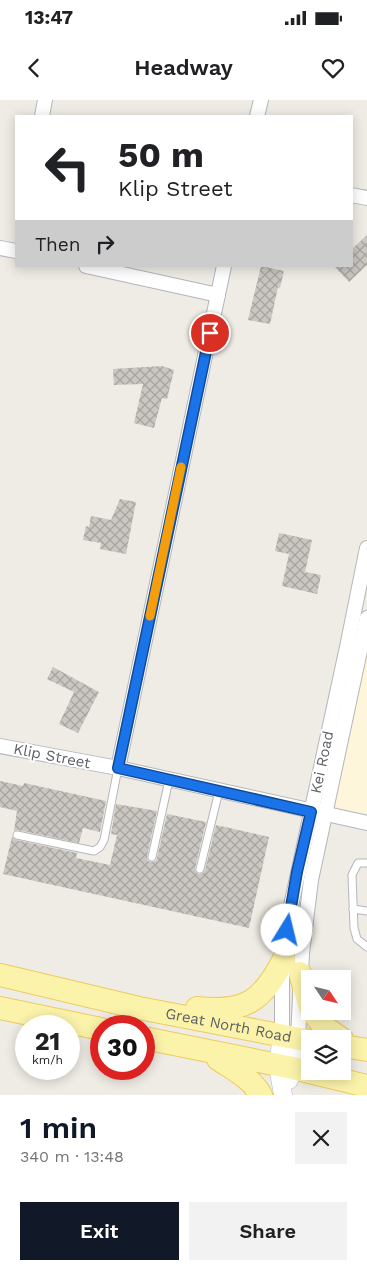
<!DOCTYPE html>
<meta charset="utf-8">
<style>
:root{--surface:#fff;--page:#f2f2f2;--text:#202124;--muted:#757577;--accent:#111827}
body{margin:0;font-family:"Work Sans",sans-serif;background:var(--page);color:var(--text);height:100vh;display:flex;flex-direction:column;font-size:19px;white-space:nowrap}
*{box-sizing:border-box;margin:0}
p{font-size:16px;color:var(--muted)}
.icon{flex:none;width:28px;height:28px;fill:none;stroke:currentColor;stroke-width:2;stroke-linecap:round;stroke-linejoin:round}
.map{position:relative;height:995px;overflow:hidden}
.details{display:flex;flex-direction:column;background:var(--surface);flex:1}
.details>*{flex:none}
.top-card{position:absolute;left:15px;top:15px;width:338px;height:152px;border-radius:0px;box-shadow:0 2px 12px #0003;background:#fff;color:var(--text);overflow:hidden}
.needle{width:32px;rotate:125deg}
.controls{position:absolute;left:301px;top:870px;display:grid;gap:10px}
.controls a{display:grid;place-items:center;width:50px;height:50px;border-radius:0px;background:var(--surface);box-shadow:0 2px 12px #0003;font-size:25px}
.speed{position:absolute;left:15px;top:915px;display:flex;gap:10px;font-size:25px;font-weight:700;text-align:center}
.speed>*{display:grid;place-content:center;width:65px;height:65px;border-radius:50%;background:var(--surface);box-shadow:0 2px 12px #0003;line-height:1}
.speed small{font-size:12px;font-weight:400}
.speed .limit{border:8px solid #d22;background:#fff;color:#111}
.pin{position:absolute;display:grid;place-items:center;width:42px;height:42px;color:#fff;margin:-21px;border:2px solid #fff;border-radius:50%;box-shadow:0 1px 5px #0007}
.me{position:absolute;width:55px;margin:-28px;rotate:9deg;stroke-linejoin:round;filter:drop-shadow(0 0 4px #0008)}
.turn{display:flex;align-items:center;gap:18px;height:105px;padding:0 20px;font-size:22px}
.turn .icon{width:65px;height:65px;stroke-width:2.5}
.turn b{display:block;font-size:35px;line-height:42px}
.then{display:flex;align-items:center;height:48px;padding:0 20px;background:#0003;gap:10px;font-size:19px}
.round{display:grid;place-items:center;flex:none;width:52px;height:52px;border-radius:0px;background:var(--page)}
.headline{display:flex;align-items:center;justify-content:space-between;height:85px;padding:0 20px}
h1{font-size:30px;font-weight:600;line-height:38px;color:var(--accent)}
.primary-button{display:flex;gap:10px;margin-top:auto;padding:10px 20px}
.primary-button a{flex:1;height:58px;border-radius:0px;background:var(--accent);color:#fff;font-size:20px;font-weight:600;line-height:58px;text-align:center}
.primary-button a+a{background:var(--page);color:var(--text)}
.status{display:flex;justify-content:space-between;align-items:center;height:35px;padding:0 25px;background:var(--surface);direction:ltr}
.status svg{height:14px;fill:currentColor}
header{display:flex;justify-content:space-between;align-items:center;height:65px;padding:0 20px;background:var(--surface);font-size:22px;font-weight:600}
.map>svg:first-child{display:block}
.commercial{fill:#fdf6da}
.building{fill:url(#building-cross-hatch)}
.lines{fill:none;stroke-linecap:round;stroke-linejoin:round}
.service-casing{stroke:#b4b6bb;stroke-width:9}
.minor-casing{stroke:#b4b6bb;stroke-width:16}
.tertiary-casing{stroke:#b4b6bb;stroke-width:19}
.primary-casing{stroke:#edcb5e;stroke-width:24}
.service{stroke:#fff;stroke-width:7}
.minor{stroke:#fff;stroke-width:14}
.tertiary{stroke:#fff;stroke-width:18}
.primary{stroke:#fcf3aa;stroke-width:22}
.route-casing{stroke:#114b97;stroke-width:12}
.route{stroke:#1a73e8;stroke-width:9}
.slow{stroke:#f59e0b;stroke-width:9}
.labels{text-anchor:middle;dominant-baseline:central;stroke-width:4;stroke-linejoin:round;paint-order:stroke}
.street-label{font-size:15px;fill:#5c5f64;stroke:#fff}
</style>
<div class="status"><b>13:47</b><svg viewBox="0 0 49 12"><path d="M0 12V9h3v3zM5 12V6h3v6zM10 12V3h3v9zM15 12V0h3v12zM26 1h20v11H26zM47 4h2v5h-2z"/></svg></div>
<header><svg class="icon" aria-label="back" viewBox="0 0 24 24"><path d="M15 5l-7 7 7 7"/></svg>Headway<svg class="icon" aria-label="heart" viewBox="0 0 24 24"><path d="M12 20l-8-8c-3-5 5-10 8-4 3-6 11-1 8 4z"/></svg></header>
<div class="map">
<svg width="367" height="995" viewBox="0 0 367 995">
<defs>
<pattern id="building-cross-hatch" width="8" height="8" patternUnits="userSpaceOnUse" patternTransform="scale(1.25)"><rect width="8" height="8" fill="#cac6c1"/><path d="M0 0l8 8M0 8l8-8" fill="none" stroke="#a7a4a0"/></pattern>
</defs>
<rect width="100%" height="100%" fill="#eeece4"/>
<!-- commercial -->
<path class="commercial" d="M367 525V714L328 706Z"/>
<!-- building -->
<g class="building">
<path d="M367 135V165L349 182 334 166H351V150Z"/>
<path d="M261 166 284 171 280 188 278 187 270 224 248 220Z"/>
<path d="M162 266 174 270 167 299 162 298 154 328 134 323 143 284 114 285 113 269Z"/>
<path d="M120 399 136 402 126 454 100 449 101 443 83 440 86 426 89 427 91 416 111 420Z"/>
<path d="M279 433 312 440 305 472 321 475 317 494 282 486 289 454 275 451Z"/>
<path d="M53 567 99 592 78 633 59 624 74 592 47 579Z"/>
<path d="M0 681 23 686 24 683 106 701 100 732 83 728 79 743 18 730 14 731 17 711 0 707Z"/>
<path d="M116 704 157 711 147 756 148 761 151 762 156 761 157 758 167 714 206 722 195 768 196 772 199 774 203 773 205 770 216 725 269 737 249 828 3 774 12 737 16 740 77 753 76 758 110 765 117 735 111 734Z"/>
</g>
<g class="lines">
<!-- service casing -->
<g class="service-casing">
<g id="service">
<path d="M17 735 94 751 100 747 104 740 118 668"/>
<path d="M152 757 169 680"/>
<path d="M367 763H358L352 775 354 828 357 839 367 847"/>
<path d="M200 769 219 691"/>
<path d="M353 809 367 811"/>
</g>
</g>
<!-- minor casing -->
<g class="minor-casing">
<g id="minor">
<path d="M42 16 45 0"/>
<path d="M257 16 261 0"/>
<path d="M351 95 367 98"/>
<path d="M0 148 16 151"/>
<path d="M86 166 218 195"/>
<path d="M0 646 118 668 367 723"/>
<path d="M118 668 224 166"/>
<path d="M282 936V874L289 815 347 547 367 448"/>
<path d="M298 939 302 853 311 780 367 518"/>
</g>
</g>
<!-- tertiary casing -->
<g class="tertiary-casing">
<g id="tertiary">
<path d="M282 936 278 966 283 995"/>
<path d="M289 980 293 968 298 939"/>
</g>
</g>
<!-- primary casing -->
<g class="primary-casing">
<g id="primary">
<path d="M300 873 310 908"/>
<path id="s1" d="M0 875 139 908 310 941"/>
<path d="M0 908 101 929"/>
<path d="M197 908C245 913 262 902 284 859"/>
<path d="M312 911 323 926 342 939"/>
<path d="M144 938 293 968 367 986"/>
<path d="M342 946 367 950"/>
<path d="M218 959C234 970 251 978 261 995"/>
</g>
</g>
<!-- service -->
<use href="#service" class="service"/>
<!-- minor -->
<use href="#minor" class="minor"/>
<!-- tertiary -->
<use href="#tertiary" class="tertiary"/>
<!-- primary -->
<use href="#primary" class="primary"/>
</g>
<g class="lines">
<!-- route casing -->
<g class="route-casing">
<path id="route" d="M210 233 118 668 311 712 297 772 287 830"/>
</g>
<!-- route -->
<use href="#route" class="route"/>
<!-- slow -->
<path class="slow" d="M150 516 181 367"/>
</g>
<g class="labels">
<!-- street labels -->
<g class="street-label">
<text transform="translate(52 656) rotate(11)">Klip Street</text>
<text transform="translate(322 662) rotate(-78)">Kei Road</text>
<text stroke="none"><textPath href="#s1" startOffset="234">Great North Road</textPath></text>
</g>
</g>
</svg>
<div class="controls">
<a><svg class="needle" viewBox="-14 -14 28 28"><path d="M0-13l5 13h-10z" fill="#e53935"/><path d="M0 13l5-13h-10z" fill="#757577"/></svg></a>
<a><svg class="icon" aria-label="layers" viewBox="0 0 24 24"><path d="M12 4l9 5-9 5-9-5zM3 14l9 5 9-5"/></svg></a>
</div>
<div class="speed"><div>21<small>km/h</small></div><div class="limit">30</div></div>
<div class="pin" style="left:210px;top:233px;background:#d93025"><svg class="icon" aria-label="arrive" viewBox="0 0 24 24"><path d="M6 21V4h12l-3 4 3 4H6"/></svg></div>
<svg class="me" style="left:287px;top:830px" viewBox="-20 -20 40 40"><circle r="19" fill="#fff"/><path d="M0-13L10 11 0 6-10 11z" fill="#1a73e8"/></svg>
<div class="top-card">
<div class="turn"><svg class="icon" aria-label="left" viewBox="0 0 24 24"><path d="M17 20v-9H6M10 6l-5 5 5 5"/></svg><div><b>50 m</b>Klip Street</div></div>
<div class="then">Then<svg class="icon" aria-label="right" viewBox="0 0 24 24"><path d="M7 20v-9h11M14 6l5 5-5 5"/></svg></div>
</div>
</div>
<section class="details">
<div class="headline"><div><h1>1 min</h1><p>340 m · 13:48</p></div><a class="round"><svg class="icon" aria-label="close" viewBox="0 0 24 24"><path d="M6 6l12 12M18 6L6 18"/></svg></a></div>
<div class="primary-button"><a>Exit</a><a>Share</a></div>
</section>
